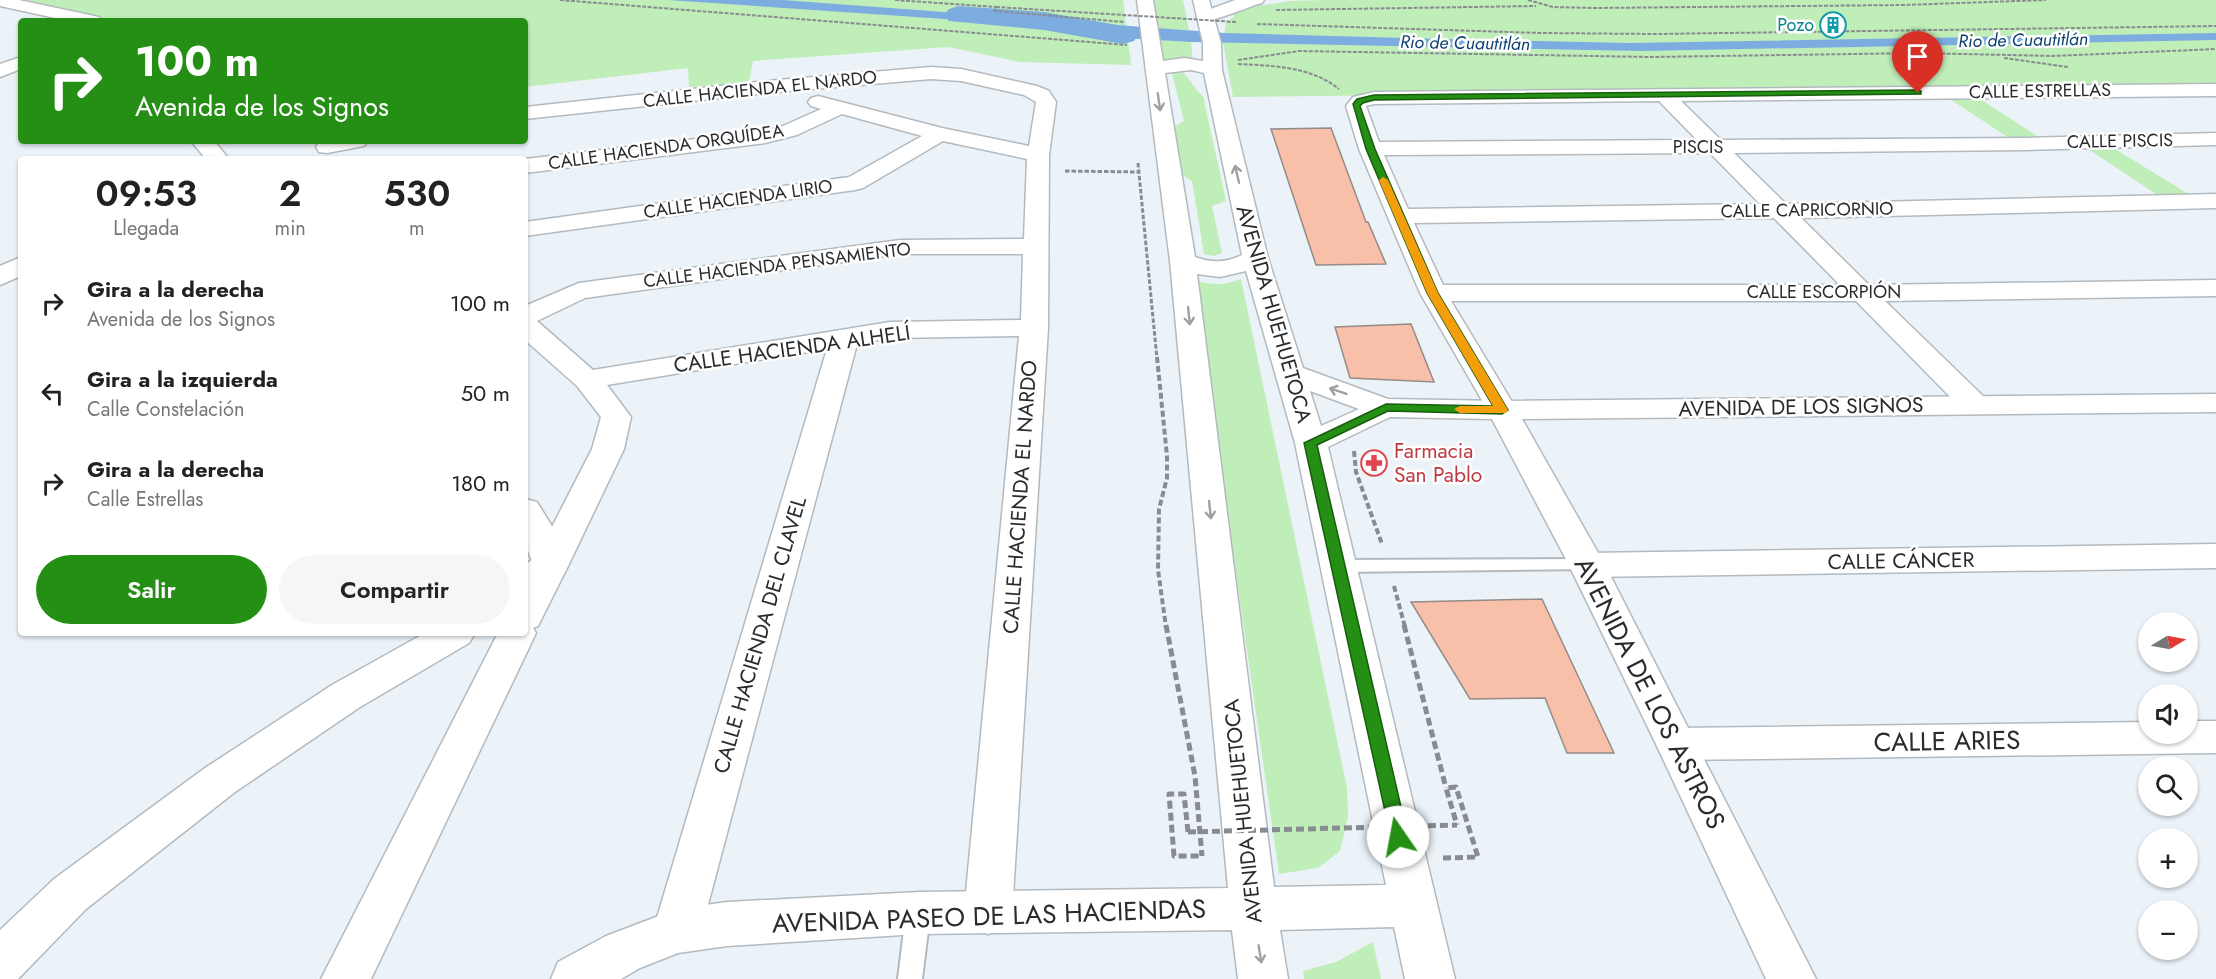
<!DOCTYPE html>
<html lang="es">
<meta charset="utf-8">
<style>
:root{--surface:#fff;--page:#f6f6f6;--text:#222;--muted:#767676;--accent:#248f14}
body{margin:0;font-family:Jost,sans-serif;background:var(--page);color:var(--text);height:100vh;display:flex;flex-direction:column;font-size:22px;white-space:nowrap}
*{box-sizing:border-box;margin:0}
p{font-size:20px;color:var(--muted)}
.icon{flex:none;width:33px;height:33px;fill:none;stroke:currentColor;stroke-width:2;stroke-linecap:round;stroke-linejoin:round}
.map{position:relative;flex:1;overflow:hidden}
.panel{position:absolute;left:18px;top:156px;width:510px;height:480px;display:flex;flex-direction:column;background:var(--surface);border-radius:6px;box-shadow:0 2px 4px #0004}
.panel>*{flex:none}
.hud{position:absolute;left:18px;top:18px;width:510px;height:126px;border-radius:6px;box-shadow:0 2px 4px #0004;background:#248f14;color:#fff;overflow:hidden}
.needle{width:39px;rotate:80deg}
.fabs{position:absolute;left:2138px;top:612px;display:grid;gap:12px}
.fabs a{display:grid;place-items:center;width:60px;height:60px;border-radius:50%;background:var(--surface);box-shadow:0 2px 4px #0004;font-size:30px}
.pin{position:absolute;display:grid;place-items:center;width:51px;height:51px;color:#fff;margin:-62px -26px;border-radius:50% 50% 50% 0;rotate:-45deg;box-shadow:0 0 6px #0007}
.pin .icon{rotate:45deg}
.me{position:absolute;width:66px;margin:-33px;rotate:348deg;stroke-linejoin:round;filter:drop-shadow(0 0 4px #0008)}
.turn{display:flex;align-items:center;gap:21px;height:126px;padding:0 18px;font-size:27px}
.turn .icon{width:78px;height:78px;stroke-width:2.5}
.turn b{display:block;font-size:42px;line-height:51px}
.eta{display:flex;justify-content:space-evenly;align-items:center;height:102px;text-align:center}
.eta b{font-size:36px;font-weight:600;line-height:42px}
.button{display:flex;gap:12px;margin-top:auto;padding:12px 18px}
.button a{flex:1;height:69px;border-radius:36px;background:var(--accent);color:#fff;font-size:24px;font-weight:600;line-height:69px;text-align:center}
.button a+a{background:var(--page);color:var(--text)}
ul{padding:0;list-style:none}
li{display:flex;align-items:center;gap:18px;height:90px;padding:0 18px}
li div{flex:1}
li b{display:block;font-size:22px}
li em{font-style:normal}
.map>svg:first-child{display:block}
.green{fill:#c0eeb9}
.water{fill:#7dace0}
.lines{fill:none;stroke-linecap:round;stroke-linejoin:round}
.river{fill:#7dace0;fill-rule:evenodd}
.building{fill:#f8bfa9;stroke:#958c89;stroke-width:1.5}
.lane-casing{stroke:#b3babf;stroke-width:4}
.street-casing{stroke:#b3babf;stroke-width:3}
.secondary-casing{stroke:#b3babf;stroke-width:3}
.path-far3{stroke:#888c91;stroke-width:2;stroke-dasharray:4 1.5;stroke-linecap:butt}
.path-far2{stroke:#888c91;stroke-width:3;stroke-dasharray:4.5 2;stroke-linecap:butt}
.path-far1{stroke:#888c91;stroke-width:4;stroke-dasharray:6 3;stroke-linecap:butt}
.path{stroke:#888c91;stroke-width:5;stroke-dasharray:8 4;stroke-linecap:butt}
.lane{fill:#fff;fill-rule:evenodd}
.street{fill:#fff;fill-rule:evenodd}
.secondary{fill:#fff;fill-rule:evenodd}
.path-bridge-far1{stroke:#888c91;stroke-width:2;stroke-dasharray:4 1.5;stroke-linecap:butt}
.path-bridge{stroke:#888c91;stroke-width:5;stroke-dasharray:8 4;stroke-linecap:butt}
.oneway{stroke:#9fa0a1}
.route{fill:#248f14;stroke:#175d0d;stroke-width:1.5}
.slow{fill:#f59e0b}
.labels{text-anchor:middle;dominant-baseline:central;stroke-width:5;stroke-linejoin:round;paint-order:stroke}
.far-culture-label{font-size:18px;fill:#0d838f;stroke:#fefefe;text-anchor:end}
.far-water-label{font-size:18px;font-style:italic;fill:#0e4171;stroke:#fefefe}
.far-street-label{font-size:18px;fill:#292b2e;stroke:#fefefe}
.street-label{font-size:21px;fill:#292b2e;stroke:#fefefe}
.health-label{font-size:21px;fill:#be3a42;stroke:#fefefe;text-anchor:start}
.near-street-label{font-size:26px;fill:#292b2e;stroke:#fefefe}
</style>
<div class="map">
<svg width="2216" height="979" viewBox="0 0 2216 979">
<rect width="100%" height="100%" fill="#ebf2f8"/>
<!-- green -->
<g class="green">
<path d="M16 0H1123L1131 65 1020 62 948 47 753 61 749 83 689 87 688 68 525 87V21H116Z"/>
<path d="M1154 0H1183L1189 30 1158 29Z"/>
<path d="M1326 0H2216V87L1233 97 1223 42 1226 22 1234 17V13L1239 9 1290 1Z"/>
<path d="M1161 40 1191 42 1193 62 1162 61Z"/>
<path d="M1180 71C1190 76 1193 89 1203 96L1226 201 1212 206 1222 253 1214 256 1204 254 1192 181 1178 172 1174 127 1184 121 1172 73Z"/>
<path d="M1950 99H1980L2040 138 2012 140Z"/>
<path d="M2088 149H2115L2195 198H2162Z"/>
<path d="M1241 279 1347 788 1348 817 1340 851 1318 868 1279 874 1194 280C1212 285 1223 286 1241 279Z"/>
<path d="M1373 942 1381 979H1304L1303 971 1336 962Z"/>
</g>
<!-- water -->
<path class="water" d="M668 0H783L1224 33 1443 39 1629 43 2216 33V40L1643 51 1191 42 1104 37 1031 25Z"/>
<g class="lines">
<!-- river -->
<path class="river" d="M959 6 1044 12 1123 26 1134 29 1138 35 1134 41 1123 44 1044 30 949 21 944 15 949 9Z"/>
</g>
<!-- building -->
<g class="building">
<path d="M1331 128 1366 222H1368L1386 264 1316 265 1271 129Z"/>
<path d="M1411 324 1434 382 1350 378 1335 327Z"/>
<path d="M1542 599 1614 753H1567L1545 698 1470 699 1411 602Z"/>
</g>
<g class="lines">
<!-- lane casing -->
<g class="lane-casing">
<g id="lane">
<path d="M1587 559 1593 561 1596 565 1593 569 1339 572 1333 570 1330 566 1333 562 1339 560Z"/>
<path d="M918 903 926 906 930 914 922 979H898L906 914 910 906Z"/>
</g>
</g>
<!-- street casing -->
<g class="street-casing">
<g id="street">
<path d="M1235 0H1264L1262 3C1247 7 1212 23 1200 21L1197 17 1200 13Z"/>
<path d="M931 67 961 69 1037 86 1049 91 1056 102 1049 155 1048 328 1012 913 1005 928 988 934 971 928 964 913 1019 336 890 338 857 344 701 931 694 946 677 953 660 946 653 931 827 349 607 385 631 417 624 449 569 564 564 573 538 592 525 595V565L537 556 592 449 601 417 577 386 525 340V306L579 283 900 240 1024 239 1027 159 943 141 863 188 855 190 525 236V222L849 177 922 136 842 114 797 135 765 143 525 173V159L765 131 783 126 821 109 811 106 808 102 811 98 818 96 942 128 1029 146 1036 102 1024 95 961 81 931 79 766 93 525 119V107L766 81ZM900 254H1023L1021 320 890 322 593 370 537 321 585 298Z"/>
<path d="M2216 84V96L1681 101 1721 140 2025 138 2216 133V145L2025 150 1734 153 1786 204 2216 194V208L1801 218 1869 285 2216 280V296L1885 301 1986 399 1990 405 1986 411 1975 414 1964 411 1856 301H1451L1517 410 1513 416 1502 419 1491 416 1420 293 1359 149 1346 106 1353 97 1374 92ZM1659 101 1697 140 1379 142 1366 106 1374 104ZM1710 153 1760 204 1408 209 1384 155ZM1774 218 1840 285H1443L1414 223Z"/>
<path d="M325 141H367L364 146 327 153 319 152 316 147 319 142Z"/>
<path d="M21 257V276L0 285V266Z"/>
<path d="M2216 544V568L1587 577 1574 574 1569 565 1574 556 1587 553Z"/>
<path d="M425 633H475L469 643 360 707 235 792 86 909 18 979H0V930L54 879 205 768 332 685Z"/>
<path d="M2187 721H2216V753L1677 760 1662 756 1656 744 1662 732 1677 728 2148 722V734H2187Z"/>
</g>
</g>
<!-- secondary casing -->
<g class="secondary-casing">
<g id="secondary">
<path d="M0 0H19L99 17 102 21H69L0 6Z"/>
<path d="M1137 0H1153L1163 61 1184 58 1203 61V43L1193 0H1209L1221 43 1222 70 1268 258 1303 368 1388 399 1502 401 2216 394V412L1522 419 1605 565 1816 979H1766L1656 744 1569 565 1492 419 1390 417 1328 447 1455 979H1405L1394 927 1280 930 1288 979H1238L1232 930 919 934 727 946 678 953 640 968 621 979H551L558 962 606 936 677 909 727 902 919 892 1228 888 1170 261ZM1191 70 1204 73 1242 255C1226 263 1211 263 1195 257L1165 73ZM1246 271 1295 443 1386 885 1274 887 1197 274 1220 277ZM1310 391 1359 409 1321 426Z"/>
<path d="M21 57V69L0 77V64Z"/>
<path d="M191 141H214L229 159H206Z"/>
<path d="M525 499 537 502 553 528 569 564 538 626 533 628 536 633 371 979H321L498 633H525V580L533 564 525 543Z"/>
</g>
</g>
<!-- path-far3 -->
<g class="path-far3">
<path d="M560 0 1127 45"/>
<path d="M895 0 996 7 994 10 996 11 1124 22"/>
<path d="M1528 0 1553 7 1594 8 1904 5 2046 0"/>
<path d="M1276 10 1536 6"/>
<path d="M1257 24 1540 33 1656 34 2216 26"/>
<path d="M2004 58 2068 67"/>
<path d="M1238 60 1299 51 1651 57 1918 53 2052 56 2216 49"/>
<path d="M1238 64C1274 66 1310 66 1339 89"/>
</g>
<!-- path-far2 -->
<g class="path-far2">
<path d="M1138 163 1157 359"/>
<path d="M1065 171 1139 172"/>
</g>
<!-- path-far1 -->
<g class="path-far1">
<path d="M1157 357 1167 456V478L1159 509 1158 570 1166 627"/>
<path d="M1354 451 1356 472 1382 544"/>
<path d="M1394 586 1405 627"/>
</g>
<!-- path -->
<g class="path">
<path d="M1166 625 1195 776 1202 856"/>
<path d="M1404 625 1446 788"/>
<path d="M1188 832 1184 794H1169L1174 856H1202"/>
<path d="M1443 858 1478 857 1456 787 1446 788 1457 825"/>
</g>
<!-- lane -->
<use href="#lane" class="lane"/>
<!-- street -->
<use href="#street" class="street"/>
<!-- secondary -->
<use href="#secondary" class="secondary"/>
<!-- path-bridge-far1 -->
<path class="path-bridge-far1" d="M996 7 1236 22"/>
<!-- path-bridge -->
<path class="path-bridge" d="M1188 832 1457 825"/>
</g>
<!-- one-way arrows -->
<defs><path id="oneway-shaft" d="M-6 0H5M1.5-3L5.5 0L1.5 3" fill="none" stroke-width="1.6" stroke-linecap="round" stroke-linejoin="round" transform="scale(1.5)"/></defs>
<g class="oneway">
<use href="#oneway-shaft" transform="translate(1159 102) rotate(82)"/>
<use href="#oneway-shaft" transform="translate(1237 174) rotate(-103)"/>
<use href="#oneway-shaft" transform="translate(1189 316) rotate(84)"/>
<use href="#oneway-shaft" transform="translate(1338 391) rotate(-161)"/>
<use href="#oneway-shaft" transform="translate(1210 510) rotate(84)"/>
<use href="#oneway-shaft" transform="translate(1260 954) rotate(81)"/>
</g>
<!-- route -->
<path class="route" d="M1918 90 1921 91V94L1374 100 1363 103 1360 106 1375 149 1438 293 1508 410 1502 414 1388 411 1317 445 1408 837 1405 843 1398 845 1392 843 1304 443 1386 404 1493 406 1427 293 1366 149 1353 104 1357 99 1374 95Z"/>
<!-- slow -->
<path class="slow" d="M1383 177 1388 180 1438 293 1508 410 1506 413H1460L1454 409 1460 406H1493L1427 293 1379 180Z"/>
<!-- icons -->
<defs>
<g id="building-ring" transform="scale(1.35)"><circle r="9.5" fill="#fefefe" stroke="#0f9aa8" stroke-width="1.5"/><path d="M-4-6H4V6H1V3H-1V6H-4ZM-2.5-4.3h1.7v1.8h-1.7ZM.8-4.3h1.7v1.8H.8ZM-2.5-1h1.7V.8h-1.7ZM.8-1h1.7V.8H.8Z" fill="#0f9aa8"/></g>
<g id="pharmacy-ring" transform="scale(1.35)"><circle r="9.5" fill="#fefefe" stroke="#e0444e" stroke-width="1.5"/><path d="M-2-6h4v4h4v4h-4v4h-4v-4h-4v-4h4Z" fill="#e0444e"/></g>
</defs>
<g fill-rule="evenodd">
<use href="#building-ring" x="1833" y="25"/>
<use href="#pharmacy-ring" x="1374" y="463"/>
</g>
<g class="labels">
<!-- far-culture labels -->
<g class="far-culture-label">
<text x="1814" y="25">Pozo</text>
</g>
<!-- far-water labels -->
<g class="far-water-label">
<text transform="translate(2023 40) rotate(-1)">Rio de Cuautitlán</text>
<text transform="translate(1465 43) rotate(1)">Rio de Cuautitlán</text>
</g>
<!-- far-street labels -->
<g class="far-street-label">
<text transform="translate(760 89) rotate(-6)">CALLE HACIENDA EL NARDO</text>
<text transform="translate(2040 91) rotate(-1)">CALLE ESTRELLAS</text>
<text transform="translate(2120 141) rotate(-1)">CALLE PISCIS</text>
<text transform="translate(666 147) rotate(-8)">CALLE HACIENDA ORQUÍDEA</text>
<text x="1698" y="147">PISCIS</text>
<text transform="translate(738 199) rotate(-8)">CALLE HACIENDA LIRIO</text>
<text transform="translate(1807 210) rotate(-1)">CALLE CAPRICORNIO</text>
<text transform="translate(777 265) rotate(-7)">CALLE HACIENDA PENSAMIENTO</text>
<text x="1824" y="292">CALLE ESCORPIÓN</text>
</g>
<!-- street labels -->
<g class="street-label">
<text transform="translate(1274 314) rotate(74)">AVENIDA HUEHUETOCA</text>
<text transform="translate(792 349) rotate(-8)">CALLE HACIENDA ALHELÍ</text>
<text transform="translate(1801 407) rotate(-1)">AVENIDA DE LOS SIGNOS</text>
<text transform="translate(1020 497) rotate(-86)">CALLE HACIENDA EL NARDO</text>
<text transform="translate(1901 561) rotate(-1)">CALLE CÁNCER</text>
<text transform="translate(760 635) rotate(-74)">CALLE HACIENDA DEL CLAVEL</text>
<text transform="translate(1243 811) rotate(-96)">AVENIDA HUEHUETOCA</text>
</g>
<!-- health labels -->
<g class="health-label">
<text x="1394" y="451">Farmacia<tspan x="1394" dy="24">San Pablo</tspan></text>
</g>
<!-- near-street labels -->
<g class="near-street-label">
<text transform="translate(1650 693) rotate(63)">AVENIDA DE LOS ASTROS</text>
<text transform="translate(1947 741) rotate(-1)">CALLE ARIES</text>
<text transform="translate(989 916) rotate(-2)">AVENIDA PASEO DE LAS HACIENDAS</text>
</g>
</g>
</svg>
<div class="fabs">
<a><svg class="needle" viewBox="-14 -14 28 28"><path d="M0-13l5 13h-10z" fill="#e53935"/><path d="M0 13l5-13h-10z" fill="#767676"/></svg></a>
<a><svg class="icon" aria-label="sound" viewBox="0 0 24 24"><path d="M4 9h4l5-4v14l-5-4H4zM17 9q2 3 0 6"/></svg></a>
<a><svg class="icon" aria-label="search" viewBox="0 0 24 24"><circle cx="10" cy="10" r="6"/><path d="M15 15l6 6"/></svg></a>
<a>+</a>
<a>−</a>
</div>
<div class="pin" style="left:1918px;top:93px;background:#d93025"><svg class="icon" aria-label="arrive" viewBox="0 0 24 24"><path d="M6 21V4h12l-3 4 3 4H6"/></svg></div>
<svg class="me" style="left:1398px;top:837px" viewBox="-20 -20 40 40"><circle r="19" fill="#fff"/><path d="M0-13L10 11 0 6-10 11z" fill="#248f14"/></svg>
<div class="hud">
<div class="turn"><svg class="icon" aria-label="right" viewBox="0 0 24 24"><path d="M7 20v-9h11M14 6l5 5-5 5"/></svg><div><b>100 m</b>Avenida de los Signos</div></div>
</div>
<section class="panel">
<div class="eta">
<div><b>09:53</b><p>Llegada</p></div>
<div><b>2</b><p>min</p></div>
<div><b>530</b><p>m</p></div>
</div>
<ul>
<li><svg class="icon" aria-label="right" viewBox="0 0 24 24"><path d="M7 20v-9h11M14 6l5 5-5 5"/></svg><div><b>Gira a la derecha</b><p>Avenida de los Signos</p></div><em>100 m</em></li>
<li><svg class="icon" aria-label="left" viewBox="0 0 24 24"><path d="M17 20v-9H6M10 6l-5 5 5 5"/></svg><div><b>Gira a la izquierda</b><p>Calle Constelación</p></div><em>50 m</em></li>
<li><svg class="icon" aria-label="right" viewBox="0 0 24 24"><path d="M7 20v-9h11M14 6l5 5-5 5"/></svg><div><b>Gira a la derecha</b><p>Calle Estrellas</p></div><em>180 m</em></li>
</ul>
<div class="button"><a>Salir</a><a>Compartir</a></div>
</section>
</div>
